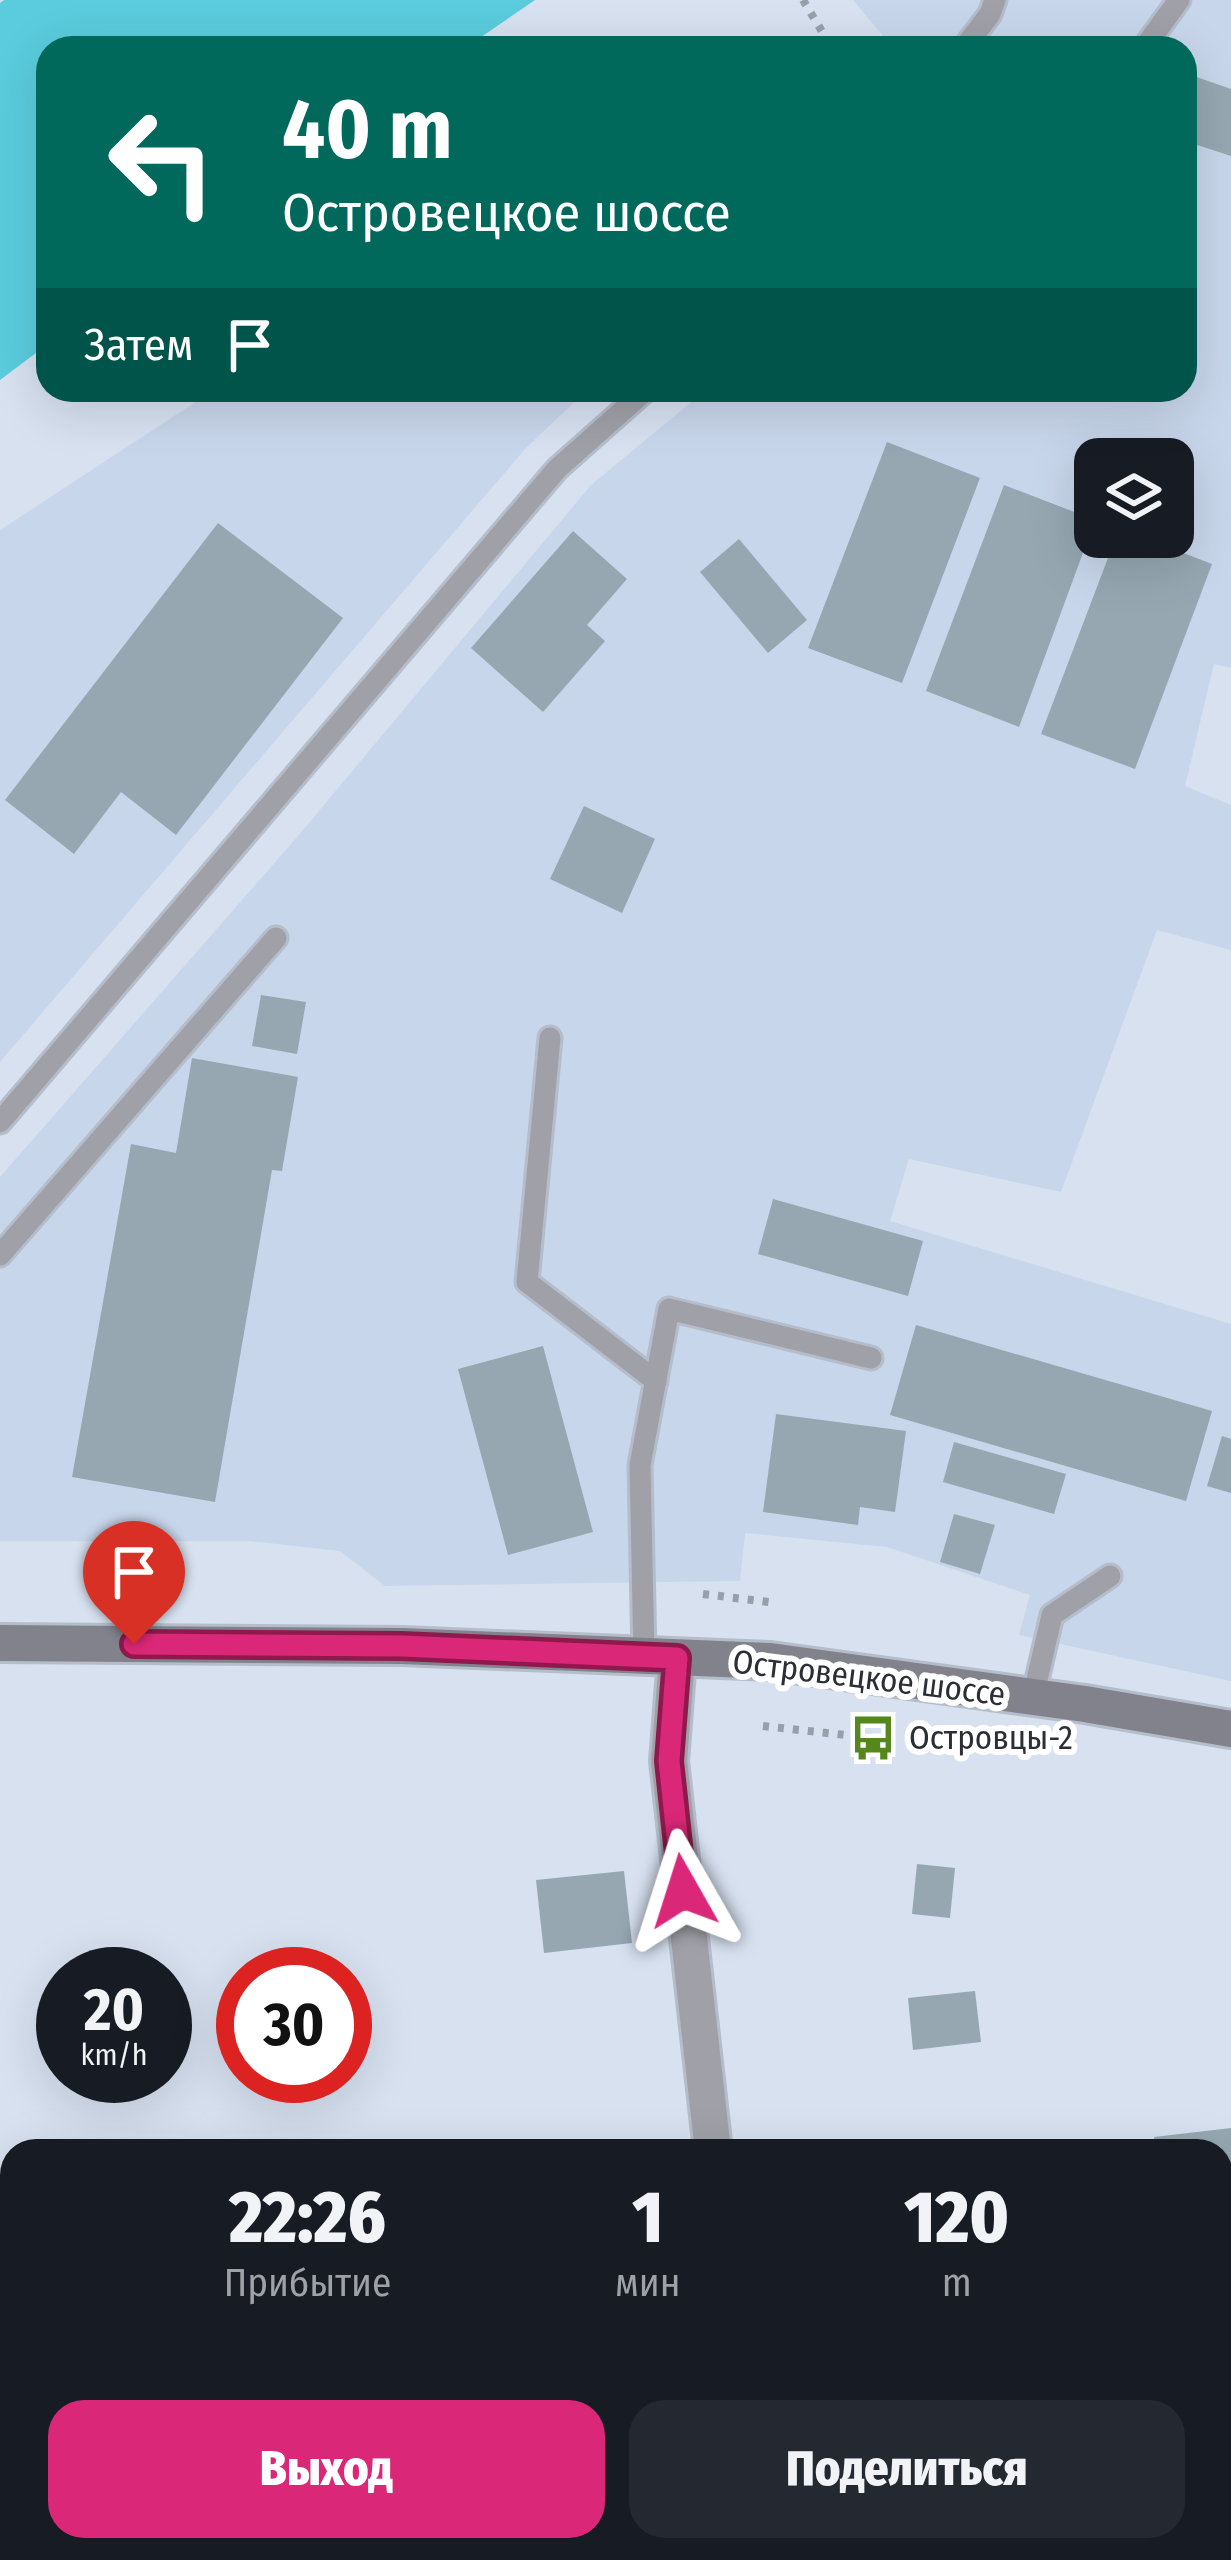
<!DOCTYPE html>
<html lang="ru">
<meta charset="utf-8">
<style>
:root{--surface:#171b24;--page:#242831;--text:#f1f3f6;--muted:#9ea1a6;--accent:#db2777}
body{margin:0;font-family:"Fira Sans Condensed",sans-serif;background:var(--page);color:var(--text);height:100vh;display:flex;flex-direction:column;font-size:45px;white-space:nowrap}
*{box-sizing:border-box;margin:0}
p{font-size:39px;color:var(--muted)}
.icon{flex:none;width:66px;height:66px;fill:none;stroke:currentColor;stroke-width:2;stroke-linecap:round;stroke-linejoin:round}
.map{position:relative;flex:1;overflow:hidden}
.panel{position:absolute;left:0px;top:2139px;width:1233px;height:423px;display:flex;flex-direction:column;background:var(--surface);border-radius:36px 36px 0 0;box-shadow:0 12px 48px #0002}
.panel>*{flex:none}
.banner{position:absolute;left:36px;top:36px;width:1161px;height:366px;border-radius:36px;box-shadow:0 12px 48px #0002;background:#00695c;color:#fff;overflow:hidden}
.buttons{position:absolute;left:1074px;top:438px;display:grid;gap:24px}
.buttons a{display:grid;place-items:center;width:120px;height:120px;border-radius:24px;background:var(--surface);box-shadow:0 12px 48px #0002;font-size:60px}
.speed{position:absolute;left:36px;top:1947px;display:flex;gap:24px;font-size:60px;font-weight:700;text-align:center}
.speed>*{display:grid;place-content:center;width:156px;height:156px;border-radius:50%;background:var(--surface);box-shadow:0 12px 48px #0002;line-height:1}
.speed small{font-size:30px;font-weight:400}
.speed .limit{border:18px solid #d22;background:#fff;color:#111}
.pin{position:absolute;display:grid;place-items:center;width:102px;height:102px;color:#fff;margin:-123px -51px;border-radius:50% 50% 50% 0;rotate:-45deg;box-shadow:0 0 12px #0007}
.pin .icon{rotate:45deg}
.me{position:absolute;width:132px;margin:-66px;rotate:354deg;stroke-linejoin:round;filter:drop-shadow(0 0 9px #0008)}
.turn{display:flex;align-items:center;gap:42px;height:252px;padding:0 48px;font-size:54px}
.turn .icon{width:156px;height:156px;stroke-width:2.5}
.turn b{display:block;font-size:84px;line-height:102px}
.then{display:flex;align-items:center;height:114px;padding:0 48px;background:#0003;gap:24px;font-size:45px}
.eta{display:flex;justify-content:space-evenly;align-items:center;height:204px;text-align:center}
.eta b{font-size:72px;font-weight:800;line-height:84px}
.cta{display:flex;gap:24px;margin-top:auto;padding:24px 48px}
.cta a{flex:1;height:138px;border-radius:36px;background:var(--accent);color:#fff;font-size:48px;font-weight:800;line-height:138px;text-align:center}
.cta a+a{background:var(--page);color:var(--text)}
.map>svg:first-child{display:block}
.built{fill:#c8d6eb;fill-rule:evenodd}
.water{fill:#5accdd}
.building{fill:#96a7b1}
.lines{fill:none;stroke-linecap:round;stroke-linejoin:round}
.lane-casing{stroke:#b5bdcb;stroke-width:27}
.street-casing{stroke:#b5bdcb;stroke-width:42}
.secondary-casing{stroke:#b5bdcb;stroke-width:42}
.path{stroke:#979faa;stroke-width:8;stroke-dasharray:6 9;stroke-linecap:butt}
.lane{stroke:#a0a1a8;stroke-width:21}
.street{stroke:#a0a1a8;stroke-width:36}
.secondary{stroke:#82828c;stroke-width:36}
.route-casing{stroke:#8e194d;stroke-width:30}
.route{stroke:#db2777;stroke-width:21}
.labels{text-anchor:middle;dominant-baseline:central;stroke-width:12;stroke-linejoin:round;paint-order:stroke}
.street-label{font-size:33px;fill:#2b2f35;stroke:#fff}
.poi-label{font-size:33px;fill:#2b2f35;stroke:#fff;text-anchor:start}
</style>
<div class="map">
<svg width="1231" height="2560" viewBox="0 0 1231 2560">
<rect width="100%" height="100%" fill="#d7e1f0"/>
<!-- built -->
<g class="built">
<path d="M853 0H1231V668L1214 664 1185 786 1231 805V950L1157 930 1061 1192 909 1159 890 1221 1231 1324V1681L1019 1635 1030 1595 887 1547 745 1533 740 1581 385 1586 340 1551 249 1541H0V1177L298 836 591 485 706 390H1185V48H893ZM1095 459H1173V537H1095Z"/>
<path d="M214 390H587L526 448 0 1062V530Z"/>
</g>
<!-- water -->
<path class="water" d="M4 0H535L465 48H48V344L0 380V3Z"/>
<!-- building -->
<g class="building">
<path d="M1185 73 1231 89V156L1185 141Z"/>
<path d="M887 442 980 478 902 683 808 648Z"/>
<path d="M1004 485 1095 520 1019 727 926 691Z"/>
<path d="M218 523 343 618 176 835 121 792 74 854 5 800Z"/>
<path d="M573 531 627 579 587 625 605 641 543 712 471 648Z"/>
<path d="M1116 537H1142L1212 564 1135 769 1041 734Z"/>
<path d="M739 539 807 620 768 653 700 572Z"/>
<path d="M584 806 655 839 622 913 550 879Z"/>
<path d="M261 995 306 1002 297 1054 252 1046Z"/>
<path d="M192 1058 298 1077 282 1171 272 1170 215 1502 72 1477 131 1144 176 1153Z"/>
<path d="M773 1199 923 1241 908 1296 758 1254Z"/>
<path d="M916 1325 1212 1411 1186 1501 890 1415Z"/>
<path d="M543 1346 593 1532 508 1555 458 1369Z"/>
<path d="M776 1414 906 1431 895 1512 860 1507 858 1525 763 1512Z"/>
<path d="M1222 1436 1231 1439V1493L1207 1486Z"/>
<path d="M954 1442 1066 1474 1054 1514 943 1482Z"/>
<path d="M954 1514 995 1525 980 1574 940 1562Z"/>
<path d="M917 1864 955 1868 950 1918 912 1914Z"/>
<path d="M624 1871 632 1943 544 1953 536 1880Z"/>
<path d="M975 1991 981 2042 913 2050 908 1998Z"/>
<path d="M1231 2128V2197L1221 2198V2151H1156L1154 2137Z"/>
</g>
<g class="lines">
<!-- lane casing -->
<g class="lane-casing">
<g id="lane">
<path d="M964 48 990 14 995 0"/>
<path d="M1144 48 1179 0"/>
<path d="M550 1038 527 1282 656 1381"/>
<path d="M0 1122 557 469 646 390"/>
<path d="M0 1255 276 938"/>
<path d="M644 1656 640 1465 669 1309 871 1358"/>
<path d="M1033 1697 1052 1615 1110 1576"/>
</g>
</g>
<!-- street casing -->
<g class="street-casing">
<g id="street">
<path d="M677 1658 669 1761 713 2151"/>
<path d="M775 2550 777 2560"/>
</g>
</g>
<!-- secondary casing -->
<g class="secondary-casing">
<path id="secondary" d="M0 1643 402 1646 770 1661 1085 1704 1231 1729"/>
</g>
<!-- path -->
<g class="path">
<path d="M803 0 832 48"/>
<path d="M703 1594 776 1603"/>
<path d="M763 1726 873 1738"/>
</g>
<!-- lane -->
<use href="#lane" class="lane"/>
<!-- street -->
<use href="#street" class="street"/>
<!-- secondary -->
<use href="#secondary" class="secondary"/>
</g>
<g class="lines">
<!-- route casing -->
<g class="route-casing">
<path id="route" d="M134 1644 402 1646 677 1658 669 1761 683 1891"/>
</g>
<!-- route -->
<use href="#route" class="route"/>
</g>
<!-- icons -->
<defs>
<g id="bus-bare" transform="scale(3.6)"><path d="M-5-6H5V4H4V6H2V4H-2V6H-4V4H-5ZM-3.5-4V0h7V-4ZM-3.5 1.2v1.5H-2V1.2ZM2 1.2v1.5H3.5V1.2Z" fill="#55871c" stroke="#fff" stroke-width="2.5" paint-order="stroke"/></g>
</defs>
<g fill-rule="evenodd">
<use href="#bus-bare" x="873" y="1738"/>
</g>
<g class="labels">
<!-- street labels -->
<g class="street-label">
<text transform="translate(869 1678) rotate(7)">Островецкое шоссе</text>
</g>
<!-- poi labels -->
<g class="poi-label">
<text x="909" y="1738">Островцы-2</text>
</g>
</g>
</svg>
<div class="buttons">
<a><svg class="icon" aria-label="layers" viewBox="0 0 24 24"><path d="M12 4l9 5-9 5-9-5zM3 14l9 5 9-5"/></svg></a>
</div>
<div class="speed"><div>20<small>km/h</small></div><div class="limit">30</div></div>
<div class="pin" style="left:134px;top:1644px;background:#d93025"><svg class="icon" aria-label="arrive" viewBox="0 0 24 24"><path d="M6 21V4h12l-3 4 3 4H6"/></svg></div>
<svg class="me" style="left:683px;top:1891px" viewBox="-20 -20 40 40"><path d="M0-17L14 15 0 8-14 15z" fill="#db2777" stroke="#fff" stroke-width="4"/></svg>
<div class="banner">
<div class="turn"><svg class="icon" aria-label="left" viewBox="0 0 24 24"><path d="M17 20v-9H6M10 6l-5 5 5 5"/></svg><div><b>40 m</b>Островецкое шоссе</div></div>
<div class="then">Затем<svg class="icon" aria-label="arrive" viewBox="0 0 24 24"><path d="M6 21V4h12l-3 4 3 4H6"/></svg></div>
</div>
<section class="panel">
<div class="eta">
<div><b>22:26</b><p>Прибытие</p></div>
<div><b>1</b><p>мин</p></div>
<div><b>120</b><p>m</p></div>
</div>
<div class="cta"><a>Выход</a><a>Поделиться</a></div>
</section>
</div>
